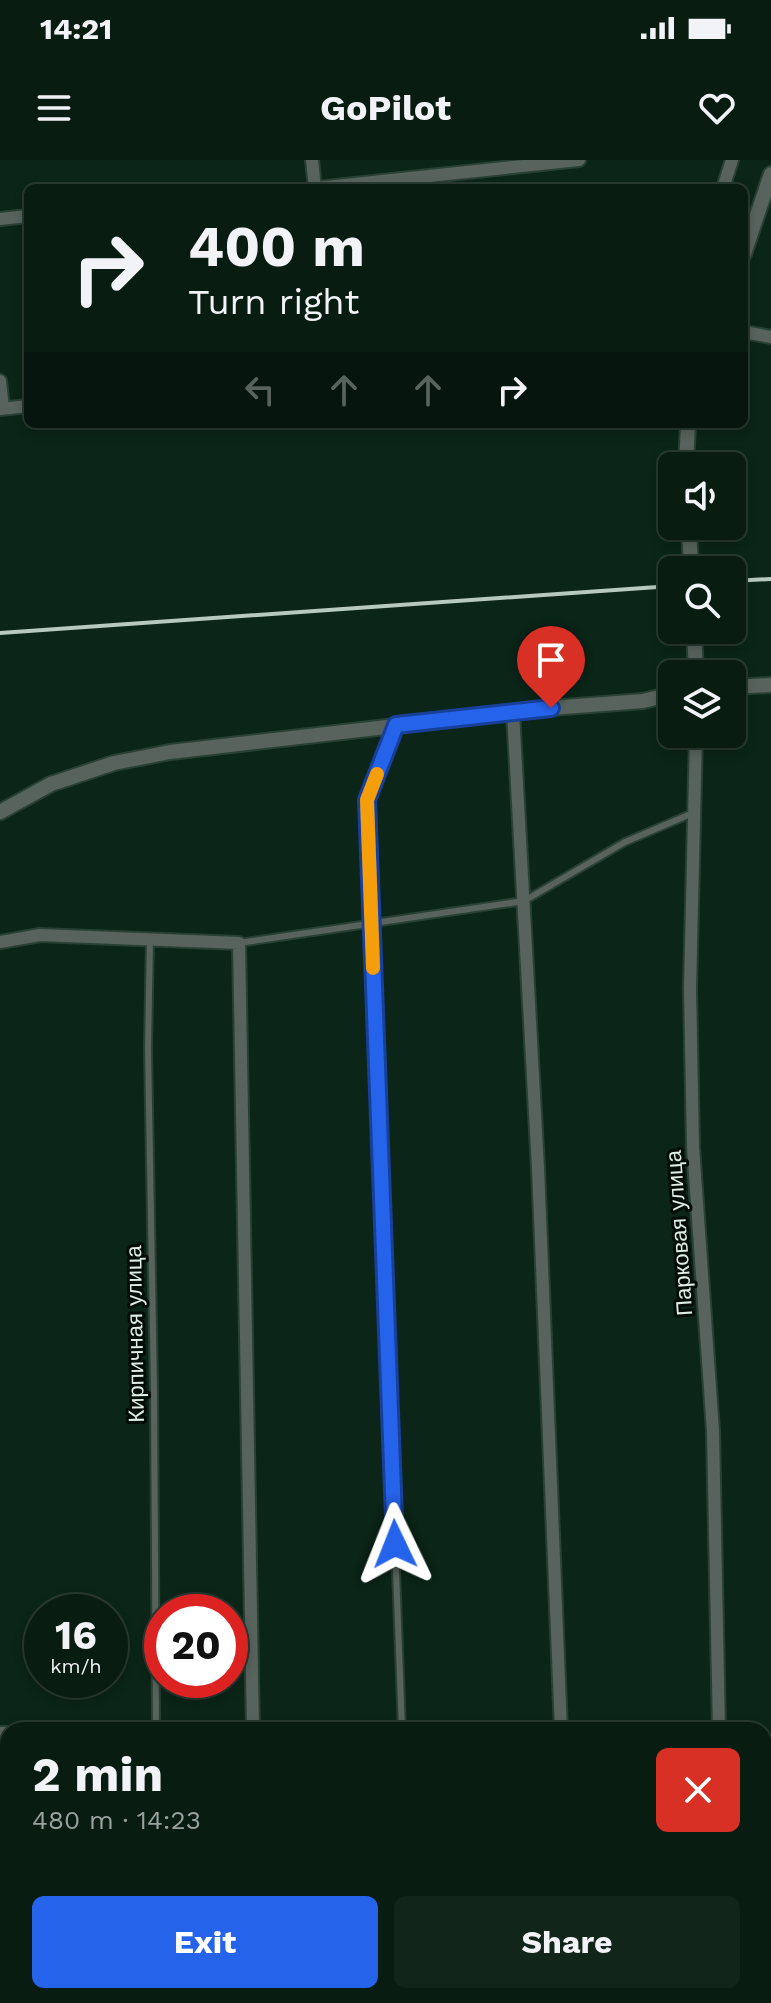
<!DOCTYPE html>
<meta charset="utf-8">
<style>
:root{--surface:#081c12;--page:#11251b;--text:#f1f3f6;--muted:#98a19f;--line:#293a32;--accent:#2563eb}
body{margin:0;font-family:"Work Sans",sans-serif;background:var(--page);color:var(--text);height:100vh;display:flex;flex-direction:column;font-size:30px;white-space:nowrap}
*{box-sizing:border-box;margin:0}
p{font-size:26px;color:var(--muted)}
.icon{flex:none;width:44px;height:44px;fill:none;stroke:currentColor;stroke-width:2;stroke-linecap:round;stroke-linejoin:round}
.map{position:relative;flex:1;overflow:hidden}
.panel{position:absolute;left:0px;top:1562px;width:772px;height:282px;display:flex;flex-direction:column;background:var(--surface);border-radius:24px 24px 0 0;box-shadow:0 4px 12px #0003,0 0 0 2px var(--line)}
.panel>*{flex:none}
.top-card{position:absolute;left:24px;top:24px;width:724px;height:244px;border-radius:12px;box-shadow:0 4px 12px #0003,0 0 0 2px var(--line);background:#081c12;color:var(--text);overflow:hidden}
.tools{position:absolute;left:658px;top:292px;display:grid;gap:16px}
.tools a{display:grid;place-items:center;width:88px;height:88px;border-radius:12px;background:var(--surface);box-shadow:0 4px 12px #0003,0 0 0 2px var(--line);font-size:40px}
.speed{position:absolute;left:24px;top:1434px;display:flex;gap:16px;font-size:40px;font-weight:700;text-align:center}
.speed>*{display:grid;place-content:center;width:104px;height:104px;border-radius:50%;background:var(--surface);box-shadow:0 4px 12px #0003,0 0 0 2px var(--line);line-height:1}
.speed small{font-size:20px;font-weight:400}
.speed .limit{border:12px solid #d22;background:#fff;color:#111}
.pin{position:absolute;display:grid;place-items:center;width:68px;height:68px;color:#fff;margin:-82px -34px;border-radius:50% 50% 50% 0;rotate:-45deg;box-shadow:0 0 8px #0007}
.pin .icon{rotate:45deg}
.me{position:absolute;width:88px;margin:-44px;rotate:358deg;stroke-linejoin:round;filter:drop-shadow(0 0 6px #0008)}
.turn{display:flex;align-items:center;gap:28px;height:168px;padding:0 32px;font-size:36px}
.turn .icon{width:104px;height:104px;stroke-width:2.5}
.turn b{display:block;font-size:56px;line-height:68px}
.lanes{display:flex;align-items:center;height:76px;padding:0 32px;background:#0003;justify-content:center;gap:40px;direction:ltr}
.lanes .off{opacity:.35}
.round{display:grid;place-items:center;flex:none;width:84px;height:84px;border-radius:12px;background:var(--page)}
.summary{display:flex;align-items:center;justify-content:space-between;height:136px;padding:0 32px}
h1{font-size:48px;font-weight:700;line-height:60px}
.button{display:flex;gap:16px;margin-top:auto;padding:16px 32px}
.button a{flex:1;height:92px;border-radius:12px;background:var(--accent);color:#fff;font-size:32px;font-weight:700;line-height:92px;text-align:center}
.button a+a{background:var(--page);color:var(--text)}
.status{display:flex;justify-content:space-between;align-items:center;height:56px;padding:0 40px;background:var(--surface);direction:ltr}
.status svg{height:22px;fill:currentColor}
header{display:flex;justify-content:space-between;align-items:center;height:104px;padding:0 32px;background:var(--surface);font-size:36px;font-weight:700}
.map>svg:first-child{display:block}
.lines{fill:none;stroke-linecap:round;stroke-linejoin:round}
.service-casing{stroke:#294135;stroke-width:10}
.minor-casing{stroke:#294135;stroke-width:16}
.tertiary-casing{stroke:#294135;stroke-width:18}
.service{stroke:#57635c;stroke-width:6}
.minor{stroke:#57635c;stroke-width:12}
.tertiary{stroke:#57635c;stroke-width:14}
.rail{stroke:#b8c9bf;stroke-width:4}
.route-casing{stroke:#184099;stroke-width:20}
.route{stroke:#2563eb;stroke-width:14}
.slow{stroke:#f59e0b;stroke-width:14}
.labels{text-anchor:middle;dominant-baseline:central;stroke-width:6;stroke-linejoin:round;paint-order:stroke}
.street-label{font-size:22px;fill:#dfefe5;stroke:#030c06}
</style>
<div class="status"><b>14:21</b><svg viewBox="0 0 49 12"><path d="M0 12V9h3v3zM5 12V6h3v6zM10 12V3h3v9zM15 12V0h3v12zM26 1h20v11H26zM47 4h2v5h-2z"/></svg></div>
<header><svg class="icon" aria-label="menu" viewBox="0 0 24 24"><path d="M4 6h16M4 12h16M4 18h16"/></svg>GoPilot<svg class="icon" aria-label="heart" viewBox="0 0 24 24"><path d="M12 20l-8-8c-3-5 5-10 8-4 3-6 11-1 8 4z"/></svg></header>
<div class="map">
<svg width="771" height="1843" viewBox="0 0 771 1843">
<rect width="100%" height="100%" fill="#0b2518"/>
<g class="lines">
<!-- service casing -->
<g class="service-casing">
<g id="service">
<path d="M395 568 367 640 402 1570"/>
<path d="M150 778 148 889 154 1229 156 1570"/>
<path d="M239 783 524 741 625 682 693 653"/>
<path d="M162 1836V1843"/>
</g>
</g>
<!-- minor casing -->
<g class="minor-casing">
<g id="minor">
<path d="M312 0 315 28"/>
<path d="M317 28 579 0"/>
<path d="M723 28 732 0"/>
<path d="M0 59 28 56"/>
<path d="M744 172 771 177"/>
<path d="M0 221 3 248"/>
<path d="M0 249 28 246"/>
<path d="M513 552 538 1008 561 1570"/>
<path d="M696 574 690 829 693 987 713 1271 719 1570"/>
<path d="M0 782 40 775 239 783 253 1570"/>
<path d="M0 1573H8"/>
<path d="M764 1609H771"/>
<path d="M414 1836V1843"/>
<path d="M571 1836V1843"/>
<path d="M733 1836V1843"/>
<path d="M254 1843V1836"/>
</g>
</g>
<!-- tertiary casing -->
<g class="tertiary-casing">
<g id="tertiary">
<path d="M744 94 771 14"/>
<path d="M686 306 688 264"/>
<path d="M689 366 691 410"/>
<path d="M694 470 696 514"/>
<path d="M732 527 771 525"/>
<path d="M0 652 51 624 114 603 170 592 551 548 643 541 672 534"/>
</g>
</g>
<!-- service -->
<use href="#service" class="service"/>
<!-- minor -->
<use href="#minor" class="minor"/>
<!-- tertiary -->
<use href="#tertiary" class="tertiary"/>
<!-- rail -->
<g class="rail">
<path d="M732 421 771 419"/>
<path d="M0 473 672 426"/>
</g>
</g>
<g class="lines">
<!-- route casing -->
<g class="route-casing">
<path id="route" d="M395 1384 367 640 396 565 551 548"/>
</g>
<!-- route -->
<use href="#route" class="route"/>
<!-- slow -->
<path class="slow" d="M373 808 367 640 377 614"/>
</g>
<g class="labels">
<!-- street labels -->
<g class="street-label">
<text transform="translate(679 1073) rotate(-94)">Парковая улица</text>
<text transform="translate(135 1174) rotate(-91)">Кирпичная улица</text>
</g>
</g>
</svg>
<div class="tools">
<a><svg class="icon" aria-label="sound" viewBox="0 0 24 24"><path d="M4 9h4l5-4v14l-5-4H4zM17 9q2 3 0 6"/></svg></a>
<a><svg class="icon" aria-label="search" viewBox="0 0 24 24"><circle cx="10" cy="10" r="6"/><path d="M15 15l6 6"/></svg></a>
<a><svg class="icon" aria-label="layers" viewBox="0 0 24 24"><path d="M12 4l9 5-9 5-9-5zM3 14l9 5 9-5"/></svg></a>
</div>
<div class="speed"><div>16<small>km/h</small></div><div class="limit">20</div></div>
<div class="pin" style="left:551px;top:548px;background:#d93025"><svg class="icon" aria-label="arrive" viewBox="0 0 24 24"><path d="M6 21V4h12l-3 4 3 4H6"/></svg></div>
<svg class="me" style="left:395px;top:1384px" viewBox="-20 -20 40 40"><path d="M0-17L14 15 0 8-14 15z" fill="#2563eb" stroke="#fff" stroke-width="4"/></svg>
<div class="top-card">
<div class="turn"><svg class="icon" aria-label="right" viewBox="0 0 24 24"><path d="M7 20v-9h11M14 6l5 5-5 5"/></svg><div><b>400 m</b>Turn right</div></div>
<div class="lanes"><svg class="icon off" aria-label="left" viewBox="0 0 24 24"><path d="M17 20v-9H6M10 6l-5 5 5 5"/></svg><svg class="icon off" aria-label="ahead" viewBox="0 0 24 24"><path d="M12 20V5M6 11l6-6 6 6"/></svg><svg class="icon off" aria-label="ahead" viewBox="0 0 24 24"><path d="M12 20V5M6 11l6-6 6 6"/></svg><svg class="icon" aria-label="right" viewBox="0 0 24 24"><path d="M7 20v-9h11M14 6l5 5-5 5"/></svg></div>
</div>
<section class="panel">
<div class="summary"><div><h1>2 min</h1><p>480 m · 14:23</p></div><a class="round" style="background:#d93025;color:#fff"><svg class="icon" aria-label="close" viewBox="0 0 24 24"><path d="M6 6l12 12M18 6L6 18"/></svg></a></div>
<div class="button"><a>Exit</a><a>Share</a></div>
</section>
</div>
